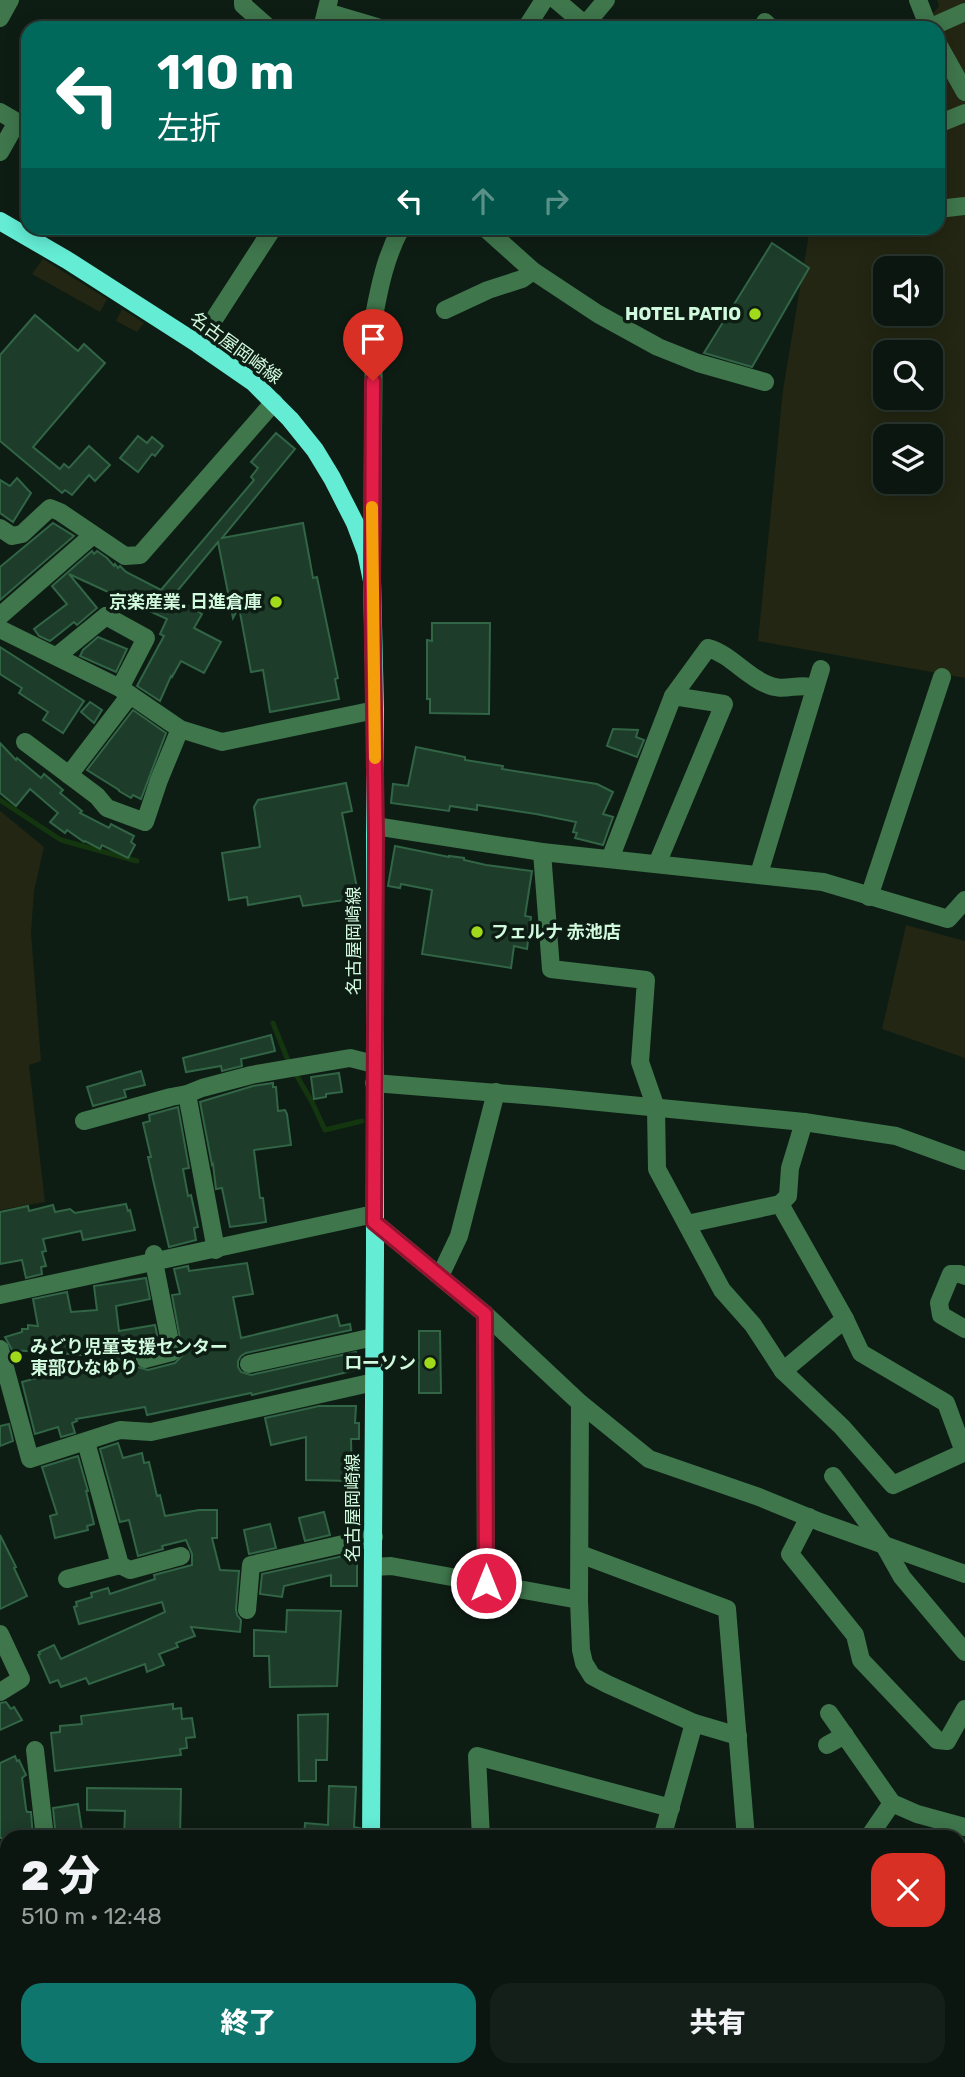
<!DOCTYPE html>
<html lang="ja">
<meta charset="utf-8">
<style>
:root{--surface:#0a160f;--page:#131f18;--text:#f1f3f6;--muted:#999f9e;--line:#2a352f;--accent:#0f766e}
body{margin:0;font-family:Rubik,"Noto Sans JP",sans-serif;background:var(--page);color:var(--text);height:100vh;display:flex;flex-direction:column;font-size:26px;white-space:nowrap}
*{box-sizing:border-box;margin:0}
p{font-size:23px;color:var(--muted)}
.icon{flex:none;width:38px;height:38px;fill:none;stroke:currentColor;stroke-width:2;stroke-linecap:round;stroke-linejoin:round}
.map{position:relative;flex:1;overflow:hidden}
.details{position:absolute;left:0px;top:1830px;width:966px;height:247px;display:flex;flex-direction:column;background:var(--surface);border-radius:21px 21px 0 0;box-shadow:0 4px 18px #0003,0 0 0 2px var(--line)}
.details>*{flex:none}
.banner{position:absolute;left:21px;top:21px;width:924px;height:214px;border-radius:21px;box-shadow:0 4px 18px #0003,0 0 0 2px var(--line);background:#00695c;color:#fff;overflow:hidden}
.tools{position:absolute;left:873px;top:256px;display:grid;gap:14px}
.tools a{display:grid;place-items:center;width:70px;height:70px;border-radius:14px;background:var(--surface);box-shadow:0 4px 18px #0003,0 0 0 2px var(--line);font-size:35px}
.pin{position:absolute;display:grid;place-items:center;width:60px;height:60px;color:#fff;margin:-72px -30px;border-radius:50% 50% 50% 0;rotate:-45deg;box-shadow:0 0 7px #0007}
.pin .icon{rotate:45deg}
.me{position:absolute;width:77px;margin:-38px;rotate:0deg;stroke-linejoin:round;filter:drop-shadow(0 0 5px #0008)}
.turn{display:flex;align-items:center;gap:24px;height:147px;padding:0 21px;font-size:32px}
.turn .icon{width:91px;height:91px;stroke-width:2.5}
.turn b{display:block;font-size:49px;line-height:60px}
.lanes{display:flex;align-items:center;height:66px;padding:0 21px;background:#0003;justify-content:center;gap:35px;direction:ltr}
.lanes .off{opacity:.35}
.round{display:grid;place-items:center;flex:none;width:74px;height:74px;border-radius:21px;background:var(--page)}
.overview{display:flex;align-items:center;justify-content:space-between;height:119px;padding:0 21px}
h1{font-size:42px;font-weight:800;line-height:52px}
.button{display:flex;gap:14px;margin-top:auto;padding:14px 21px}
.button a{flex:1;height:80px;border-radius:21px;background:var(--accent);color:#fff;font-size:28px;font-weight:800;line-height:80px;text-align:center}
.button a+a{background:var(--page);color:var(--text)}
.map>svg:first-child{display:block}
.green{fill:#232612;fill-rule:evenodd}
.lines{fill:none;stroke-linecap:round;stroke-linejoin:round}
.stream{stroke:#14360e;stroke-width:5}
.building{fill:#1d3c29;stroke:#316546;stroke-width:2}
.minor{stroke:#3f764c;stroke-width:18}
.major{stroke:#64ecd5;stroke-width:18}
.route-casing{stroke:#92132f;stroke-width:18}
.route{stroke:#e11d48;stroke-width:12}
.slow{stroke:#f59e0b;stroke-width:12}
.poi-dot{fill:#a0da1b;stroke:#0e1d14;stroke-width:2.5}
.labels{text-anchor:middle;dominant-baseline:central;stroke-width:7;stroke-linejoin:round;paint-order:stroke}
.poi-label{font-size:18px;font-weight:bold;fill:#d0f9dd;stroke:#0e1d14;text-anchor:end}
.street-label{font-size:18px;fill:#d0f9dd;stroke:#0e1d14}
</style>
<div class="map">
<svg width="965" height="2077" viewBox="0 0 965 2077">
<rect width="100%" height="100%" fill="#0e1d14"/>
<!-- green -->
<g class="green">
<path d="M937 0H965V678L758 641 783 390 810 228H938V28H920L939 6ZM886 268H931V313H886ZM886 352H931V397H886ZM886 436H931V481H886Z"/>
<path d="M43 259 107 299 100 312 32 274Z"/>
<path d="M122 309 144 323 137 332 116 321Z"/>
<path d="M0 811 44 847 34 891 31 933 41 1061 29 1065 45 1202 0 1210Z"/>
<path d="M906 925 965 941V1058L882 1029Z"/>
</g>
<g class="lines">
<!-- stream -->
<g class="stream">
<path d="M0 800 61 840 137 861"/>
<path d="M273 1023 289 1063"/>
<path d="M294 1071 312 1102 325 1130 362 1121"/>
</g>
</g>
<!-- building -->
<g class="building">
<path d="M772 243 809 268 752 367 704 353Z"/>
<path d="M35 315 78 351 84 344 105 363 33 447 60 469 64 464 69 468 89 446 110 465 95 481 89 475 72 495 65 490 62 493 0 441V355Z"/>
<path d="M276 433 295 449 222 538 303 523 313 578 317 577 338 678 335 679 339 699 270 712 263 670 251 672 239 607 233 618 218 542 173 596 202 614 194 628 221 642 204 673 181 661 172 677 171 676 160 701 137 686 164 636 160 634 167 619 69 574 97 608 77 625 74 622 50 641 39 636 34 629 67 604 52 586 92 551 94 554 97 551 107 558 114 566 115 564 118 568 120 566 126 572 161 590 254 480 251 477 258 468 251 462Z"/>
<path d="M138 436 147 443 152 437 163 446 155 456 152 454 138 472 120 458Z"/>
<path d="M17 478 31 493 13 522 0 513V480L10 486Z"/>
<path d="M53 523 74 536 0 600V567Z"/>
<path d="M432 623H490L489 714 430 713V699H427V640L432 641Z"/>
<path d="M98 637 127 649 116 672 80 656 83 650Z"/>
<path d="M0 647 84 701 63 733 43 720 48 712 19 693 22 688 0 674Z"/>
<path d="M90 702 102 710 94 723 81 712Z"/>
<path d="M133 710 166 733 141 799 133 795 131 798 119 791V790L87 770Z"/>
<path d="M613 729 638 730 636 737 644 740 637 757 607 746Z"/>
<path d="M0 743 16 760 17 758 41 778 44 774 63 790 60 793 82 811 80 813 109 828 111 824 134 836 131 842 135 845 128 858 102 845 100 849 85 841 84 842 67 830 65 833 50 822 58 813 30 789 16 806 0 793Z"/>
<path d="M416 747 465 757V760L503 766 502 769 597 784 613 792 603 814 613 817 603 845 575 838 577 833 573 832 576 822 536 814 477 805V810L450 806 449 811 391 803 393 784 408 786Z"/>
<path d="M346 783 352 811 342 813 359 898 303 906 300 896 248 905 247 897 229 900 222 853 260 847 254 807 258 800Z"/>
<path d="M395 846 449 857V856L464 858V860L486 865 532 871 525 916 531 917 527 949 514 946 511 968 422 954 432 890 401 884 400 888 388 886Z"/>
<path d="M271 1035 275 1051 241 1059 242 1066 222 1071 221 1066 186 1072 183 1058Z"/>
<path d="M141 1071 145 1085 124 1090 126 1097 93 1106 87 1087Z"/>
<path d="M339 1073 342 1092 326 1094V1097L314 1099 311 1077Z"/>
<path d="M273 1083V1087H276L278 1111 285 1110 287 1114 291 1145 254 1150 260 1198H263L266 1222 230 1227 222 1188 216 1189 213 1164 212 1165 200 1102 253 1086Z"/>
<path d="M178 1107 189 1168 183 1169 188 1196 191 1195 198 1227 194 1228 196 1240 169 1247 154 1184 148 1157H151L143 1123 150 1121 149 1115Z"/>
<path d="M126 1204 128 1211 130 1210 135 1230 83 1240 81 1231 43 1239 46 1251 42 1252 46 1266 41 1267 42 1274 26 1278 22 1260 0 1264V1212L28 1206 29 1211 53 1205 55 1212 70 1209 75 1213Z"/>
<path d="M247 1263 253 1294 233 1297 241 1338 337 1315 340 1326 350 1324 351 1330 246 1353 241 1356 238 1361V1367L241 1372 251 1375 356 1352 360 1369 252 1395 251 1393 147 1415 145 1407 76 1419 77 1421 72 1423 75 1433 61 1437 58 1427 35 1434 22 1382 112 1357 12 1350 5 1337 22 1332V1329H28V1325L38 1326 33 1299 67 1292 71 1312 97 1310 94 1286 146 1278 150 1299 116 1306 119 1331 155 1325 159 1344 142 1348 137 1351 134 1357V1362L137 1367 148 1370 175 1363 183 1355 172 1295 180 1294 174 1269 188 1266 189 1271Z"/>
<path d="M419 1331H440L441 1393H419Z"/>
<path d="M319 1406H356L355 1423H359V1439H351L352 1481 306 1480V1437L271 1445 265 1418Z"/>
<path d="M9 1424 13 1441 0 1446V1426Z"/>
<path d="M118 1443 123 1458 142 1453 144 1463 149 1462 157 1496 160 1495 165 1516 199 1510H217V1538H212L220 1570 239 1571 236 1609 237 1615 241 1620 240 1632 191 1627 195 1636 176 1643 178 1647 159 1654 164 1665 147 1672 145 1664 89 1684 86 1678 61 1687 58 1680 50 1683 38 1655 40 1654 39 1652 54 1645 61 1659 165 1612 162 1602 79 1624 74 1607 77 1606 76 1602 92 1597 91 1593 108 1588 110 1594 155 1579 154 1575 192 1565V1554L186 1540 162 1546 163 1549 138 1556 129 1520 120 1522 100 1449Z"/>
<path d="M78 1456 88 1491H86L94 1524 87 1526 88 1530 55 1538 50 1516 57 1514 42 1467Z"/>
<path d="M324 1512 330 1535 305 1541 299 1518Z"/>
<path d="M270 1524 276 1548 249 1554 244 1530Z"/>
<path d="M0 1535 16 1567 14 1568 27 1596 0 1609Z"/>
<path d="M343 1556H357V1586H331V1575L284 1586 282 1597 260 1594 262 1574Z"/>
<path d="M287 1610 341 1611 337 1686 270 1687 269 1656H254V1630L286 1632Z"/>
<path d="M6 1702 11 1709 14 1707 22 1720 0 1730V1703Z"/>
<path d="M173 1704V1709L181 1708 182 1719 192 1718 195 1737 186 1738 187 1748 180 1749 181 1755 55 1771 51 1733 60 1732V1726L82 1724 81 1716Z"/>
<path d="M328 1714 327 1760H316V1781H299L298 1715Z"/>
<path d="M15 1756 17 1761 19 1760 26 1775 22 1778 26 1809 27 1812H31L33 1838H0V1763Z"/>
<path d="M329 1786 356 1787 354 1827 360 1828V1838H304L305 1823 328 1825Z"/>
<path d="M87 1788 181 1789 180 1838H124L125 1811 87 1810Z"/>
<path d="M78 1804 83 1838H56L53 1808Z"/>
</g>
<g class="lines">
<!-- minor -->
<g class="minor">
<path d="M243 0V5L269 28"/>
<path d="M556 0 589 28"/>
<path d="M918 0 929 28"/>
<path d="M326 12 380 28"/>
<path d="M0 18 10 0"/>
<path d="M765 22 771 28"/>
<path d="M585 25 606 0"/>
<path d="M322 28 329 0"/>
<path d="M526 28 544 0"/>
<path d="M929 28 965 12"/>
<path d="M938 44 965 92"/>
<path d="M0 112 17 122 0 152"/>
<path d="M938 124 965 113"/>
<path d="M938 209 965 206"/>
<path d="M485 228 533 271 598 314 658 347 698 363 765 382"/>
<path d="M445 310 488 290 522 279 533 271"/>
<path d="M198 344 273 228"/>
<path d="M0 528 12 536 22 534 50 508 60 512 125 556 140 555 274 402"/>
<path d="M372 566 374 316C380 284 386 256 401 228"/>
<path d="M0 616 93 535"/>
<path d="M0 629 120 688 180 729 222 742 375 710"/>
<path d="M57 656 106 616 146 638 120 688"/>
<path d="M673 696 708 648C730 654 745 675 766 684 783 693 799 682 815 688"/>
<path d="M25 742 97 796 107 808 145 822 159 780 180 729"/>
<path d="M69 775 130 695"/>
<path d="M375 826 542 852 823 882 948 919 965 900"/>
<path d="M542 852 551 969 646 980 640 1062 656 1108 657 1169 722 1290 753 1325 783 1371 845 1319 780 1204 788 1196 790 1168 804 1122"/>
<path d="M610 859 673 696 724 704 657 864"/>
<path d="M759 874 821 669"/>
<path d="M869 897 942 677"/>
<path d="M374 1083 548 1097 804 1122 896 1136 965 1161"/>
<path d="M187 1094 216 1250"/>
<path d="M84 1121 171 1097 187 1094 202 1088 251 1075 350 1058 374 1064"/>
<path d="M374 1222 485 1314 580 1403 649 1459 759 1497 820 1522 965 1574"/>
<path d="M687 1224 780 1204"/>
<path d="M440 1276 459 1236 496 1092"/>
<path d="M965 1276 960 1274H951L939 1303 941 1315 965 1329"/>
<path d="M0 1295 374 1214"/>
<path d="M485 1314 486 1583"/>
<path d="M845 1319 861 1353 946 1403 964 1452"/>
<path d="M0 1349 30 1459 120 1430 151 1432 374 1382"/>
<path d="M145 1359 172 1352 154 1262V1254"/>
<path d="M249 1364 374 1337"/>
<path d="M783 1371 842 1427 893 1485 965 1452"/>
<path d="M580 1403 579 1600 581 1650 584 1663 592 1676 607 1684 694 1723 738 1736"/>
<path d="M86 1442 120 1565 130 1570 181 1556"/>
<path d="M833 1476 884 1545 902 1577 965 1652"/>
<path d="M809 1517 790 1554 855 1635 861 1660 937 1740 947 1741 965 1709"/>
<path d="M580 1554 727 1609 746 1838"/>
<path d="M374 1567 391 1566 579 1600"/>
<path d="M67 1579 120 1565"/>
<path d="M247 1610 251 1565 374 1537"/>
<path d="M0 1634 21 1679 0 1692"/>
<path d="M829 1713 892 1803 917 1814 965 1827"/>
<path d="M827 1745 845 1735"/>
<path d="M35 1750 45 1838"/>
<path d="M481 1838 477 1756 671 1808"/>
<path d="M662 1838 694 1723"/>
<path d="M868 1838 892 1803"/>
<path d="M0 1899 7 1898"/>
<path d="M959 1922 965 1921"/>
<path d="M0 1979H7"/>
<path d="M959 2045 965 2043"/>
<path d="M0 2054 7 2053"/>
<path d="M166 2070V2077"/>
<path d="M521 2070 543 2077"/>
<path d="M792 2070 795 2077"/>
<path d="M901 2070 903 2077"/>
<path d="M475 2077V2070"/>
</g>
<!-- major -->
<g class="major">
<path d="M0 221 67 260 198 344 253 382 290 419 315 450 332 478 355 523 366 552 372 581 375 710V1253L371 1838"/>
<path d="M370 2077V2070"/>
</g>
</g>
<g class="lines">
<!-- route casing -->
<g class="route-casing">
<path id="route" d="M373 381 372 581 376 835 374 1222 485 1314 486 1583"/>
</g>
<!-- route -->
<use href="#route" class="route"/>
<!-- slow -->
<path class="slow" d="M372 507 375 758"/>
</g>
<!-- markers -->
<g class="poi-dot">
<circle cx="755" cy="314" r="7"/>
<circle cx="276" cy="602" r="7"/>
<circle cx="477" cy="932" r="7"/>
<circle cx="16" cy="1357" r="7"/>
<circle cx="430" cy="1363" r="7"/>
</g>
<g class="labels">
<!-- poi labels -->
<g class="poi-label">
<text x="741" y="314">HOTEL PATIO</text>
<text x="262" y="602">京楽産業. 日進倉庫</text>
<text x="491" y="932" text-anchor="start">フェルナ 赤池店</text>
<text x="30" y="1347" text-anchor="start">みどり児童支援センター<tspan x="30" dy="21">東部ひなゆり</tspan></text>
<text x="416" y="1363">ローソン</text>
</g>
<!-- street labels -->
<g class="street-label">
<text transform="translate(236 348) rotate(36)">名古屋岡崎線</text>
<text transform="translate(354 941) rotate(-90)">名古屋岡崎線</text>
<text transform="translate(353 1508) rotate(-90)">名古屋岡崎線</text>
</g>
</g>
</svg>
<div class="tools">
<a><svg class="icon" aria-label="sound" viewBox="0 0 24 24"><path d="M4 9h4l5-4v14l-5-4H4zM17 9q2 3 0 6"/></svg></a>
<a><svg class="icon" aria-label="search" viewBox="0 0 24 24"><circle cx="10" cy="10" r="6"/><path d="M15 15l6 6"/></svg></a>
<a><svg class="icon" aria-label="layers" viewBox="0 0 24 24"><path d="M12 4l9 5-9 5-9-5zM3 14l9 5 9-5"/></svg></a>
</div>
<div class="pin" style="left:373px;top:381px;background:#d93025"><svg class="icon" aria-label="arrive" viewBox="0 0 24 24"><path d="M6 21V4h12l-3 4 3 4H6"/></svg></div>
<svg class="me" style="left:486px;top:1583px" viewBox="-20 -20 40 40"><circle r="17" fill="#e11d48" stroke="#fff" stroke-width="3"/><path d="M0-11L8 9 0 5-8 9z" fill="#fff"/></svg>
<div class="banner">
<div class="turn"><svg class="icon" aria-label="left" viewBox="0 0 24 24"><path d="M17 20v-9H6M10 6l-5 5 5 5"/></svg><div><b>110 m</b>左折</div></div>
<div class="lanes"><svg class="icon" aria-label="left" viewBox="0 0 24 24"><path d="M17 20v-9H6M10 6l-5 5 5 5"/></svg><svg class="icon off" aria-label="ahead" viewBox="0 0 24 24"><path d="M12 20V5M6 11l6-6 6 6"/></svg><svg class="icon off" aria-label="right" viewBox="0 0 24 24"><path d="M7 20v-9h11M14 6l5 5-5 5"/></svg></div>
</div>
<section class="details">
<div class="overview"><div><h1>2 分</h1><p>510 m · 12:48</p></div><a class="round" style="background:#d93025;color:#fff"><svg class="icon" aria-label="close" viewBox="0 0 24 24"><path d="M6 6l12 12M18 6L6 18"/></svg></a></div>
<div class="button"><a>終了</a><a>共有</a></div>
</section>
</div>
